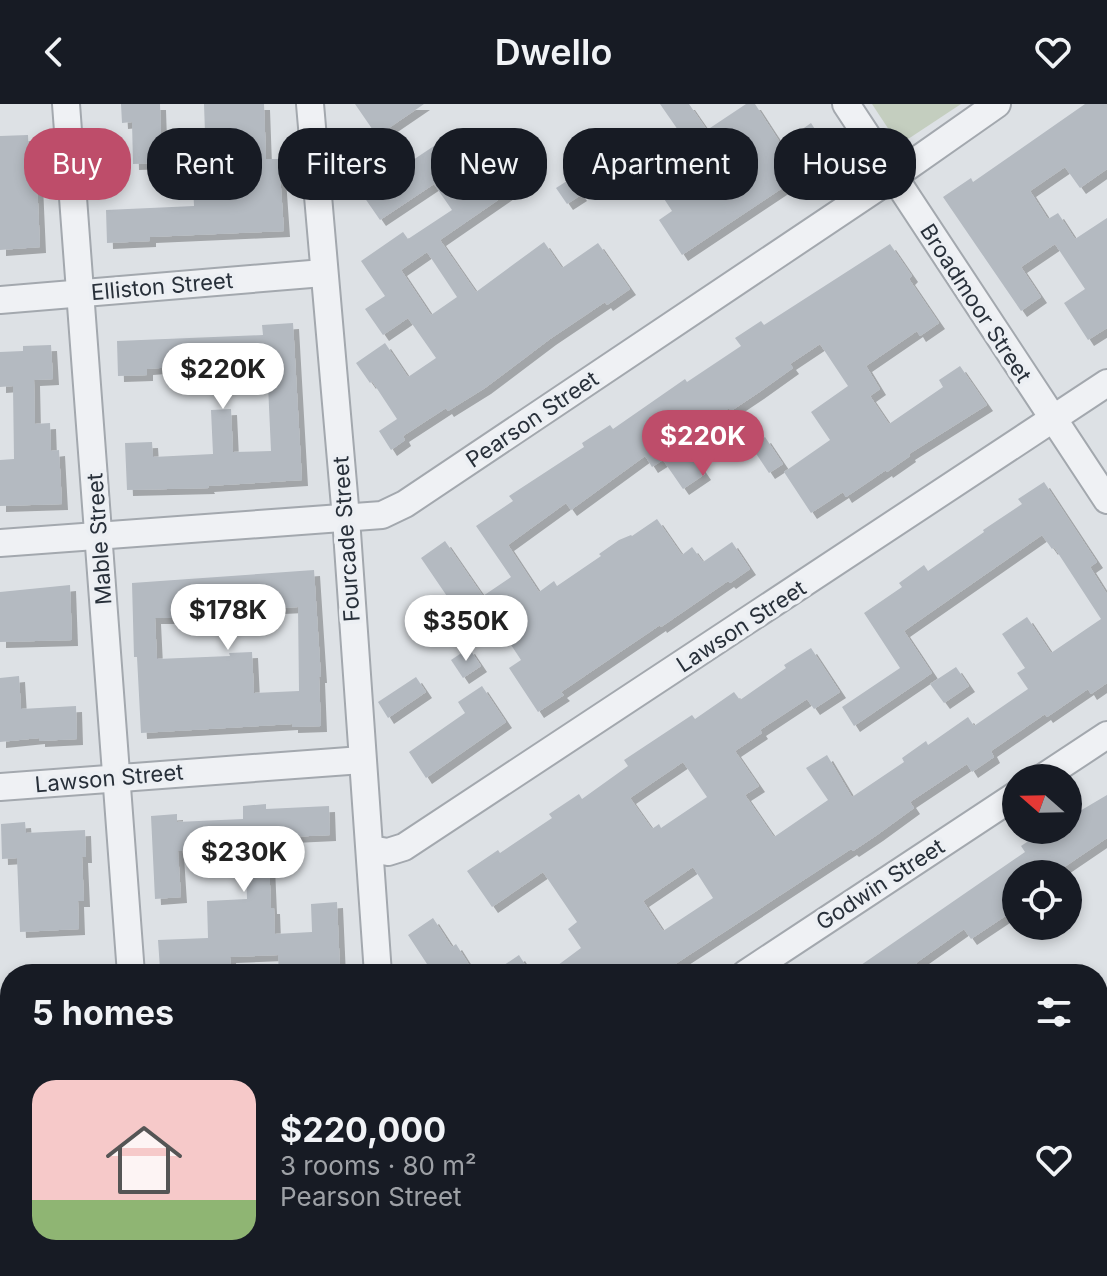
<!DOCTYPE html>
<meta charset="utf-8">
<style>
body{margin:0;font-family:Inter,sans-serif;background:#20242c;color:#f1f3f6;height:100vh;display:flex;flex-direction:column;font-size:30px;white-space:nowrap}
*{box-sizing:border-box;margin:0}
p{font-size:26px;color:#9ea1a6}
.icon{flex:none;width:44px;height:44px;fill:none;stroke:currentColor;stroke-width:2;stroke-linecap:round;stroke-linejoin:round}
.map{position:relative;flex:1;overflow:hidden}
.details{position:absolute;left:0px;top:860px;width:1108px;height:312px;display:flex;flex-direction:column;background:#171b24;border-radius:32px 32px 0 0;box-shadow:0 4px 12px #0003}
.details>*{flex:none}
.top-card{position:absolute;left:24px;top:24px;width:1060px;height:72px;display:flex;gap:16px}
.needle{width:52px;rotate:290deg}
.fabs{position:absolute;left:1002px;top:660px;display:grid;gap:16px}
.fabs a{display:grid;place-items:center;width:80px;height:80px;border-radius:50%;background:#171b24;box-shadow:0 4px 12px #0003;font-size:40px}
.price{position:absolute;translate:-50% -68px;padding:0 18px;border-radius:28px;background:#fff;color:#222;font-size:26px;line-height:52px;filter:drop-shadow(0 2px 4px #0008)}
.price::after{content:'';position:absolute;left:50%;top:48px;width:24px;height:18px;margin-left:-12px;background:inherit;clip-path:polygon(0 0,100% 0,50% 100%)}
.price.on{background:#be4d6a;color:#fff}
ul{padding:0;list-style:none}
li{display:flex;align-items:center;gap:24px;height:200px;padding:0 32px}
li span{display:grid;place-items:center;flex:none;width:224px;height:160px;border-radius:24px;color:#555}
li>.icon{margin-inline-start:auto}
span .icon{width:96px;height:96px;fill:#fffc;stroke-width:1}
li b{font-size:34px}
h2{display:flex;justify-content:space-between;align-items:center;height:96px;padding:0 32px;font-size:34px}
.pill{padding:0 28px;border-radius:32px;background:#171b24;box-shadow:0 4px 12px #0003;font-size:28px;line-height:72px}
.pill.on{background:#be4d6a;color:#fff}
header{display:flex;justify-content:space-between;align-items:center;height:104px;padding:0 32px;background:#171b24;font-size:36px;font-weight:600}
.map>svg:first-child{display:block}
.green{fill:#c4cebf}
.building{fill:#b4bac1;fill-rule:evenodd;filter:url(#shadow)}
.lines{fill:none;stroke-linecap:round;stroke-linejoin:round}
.minor-casing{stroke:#a3a8ae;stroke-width:30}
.minor{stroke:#eff1f4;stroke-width:26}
.labels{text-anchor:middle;stroke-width:8;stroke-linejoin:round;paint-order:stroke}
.street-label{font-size:22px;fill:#28303a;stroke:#eceff3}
</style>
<header><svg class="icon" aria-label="back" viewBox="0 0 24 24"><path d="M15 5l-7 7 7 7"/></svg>Dwello<svg class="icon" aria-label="heart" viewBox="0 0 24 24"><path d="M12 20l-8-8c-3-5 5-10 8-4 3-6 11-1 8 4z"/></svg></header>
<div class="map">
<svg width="1107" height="1172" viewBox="0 0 1107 1172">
<defs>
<filter id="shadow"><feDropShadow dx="6" dy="6" stdDeviation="0" flood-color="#0004"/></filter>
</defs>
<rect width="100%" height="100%" fill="#dde1e5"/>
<g class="green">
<polygon points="872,0 961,0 899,41"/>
<polygon points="10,1032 10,1162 261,1162 273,1172 0,1172 0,1044"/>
</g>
<g class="building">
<polygon points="121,0 160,0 161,31 205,29 204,0 264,0 266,55 279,55 284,127 150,133 150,137 107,139 106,106 194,102 192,58 133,60 132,18 122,19"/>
<polygon points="355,0 424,0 377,32"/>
<polygon points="660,0 689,0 707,26 746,0 755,0 781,40 811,19 828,45 783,76 787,81 682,151 659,116 672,107 646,67 687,39"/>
<polygon points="1085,0 1107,0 1107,65 1080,84 1065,63 1030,87 1048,115 1058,109 1075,135 1107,114 1107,224 1088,236 1064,199 1085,185 1055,140 1021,163 1041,193 1021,207 943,93 971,74 973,78"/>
<path d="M484 30 502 56 494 62 511 87 440 136 476 188 544 138 562 164 598 139 630 185 607 201 605 198 550 235 485 284 448 307 446 304 403 332 405 336 391 346 379 327 397 315 372 277 370 279 356 259 385 239 408 273 436 254 408 214 383 231 365 205 385 192 361 157 403 128 408 135 452 106 434 80 380 116 362 90 434 42 444 57ZM427 148 457 193 431 211 401 166Z"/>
<polygon points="28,31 30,77 37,76 40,143 0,146 0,32"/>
<polygon points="570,75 581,91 567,100 556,84"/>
<polygon points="890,140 912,172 909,175 939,219 920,232 917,227 866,262 880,285 870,292 889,320 943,283 939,276 960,262 987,301 909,350 910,352 887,368 886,366 846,393 843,388 811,409 784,368 830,336 811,308 848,282 820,240 790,260 793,264 758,289 731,307 729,304 682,336 705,370 683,385 663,356 652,363 645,352 571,406 566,399 508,441 539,488 554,477 557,482 601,452 599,450 619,436 631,431 632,432 657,415 682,451 692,443 703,458 732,438 750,465 730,479 728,477 661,523 660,521 561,588 564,591 538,608 509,564 521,556 492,512 470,526 421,454 445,437 483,492 511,473 476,422 513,397 509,392 584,343 582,339 610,321 613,325 685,275 687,278 741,242 735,234 761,217 764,221"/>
<polygon points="293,219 302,376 208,382 209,384 127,386 125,339 152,338 153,353 213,350 211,306 231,305 233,348 271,347 268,281 237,283 236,258 147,265 147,271 118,272 117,237 263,231 262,221"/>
<polygon points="51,241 53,275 34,276 35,320 50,319 51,347 59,346 62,400 0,402 0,356 14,355 13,282 0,283 0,248 23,247 23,242"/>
<polygon points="765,333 783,360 769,369 751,342"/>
<path d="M1044 378 1097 458 1090 463 1107 490V579L1091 590 1088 585 1047 613 1045 610 991 647 994 653 972 668 967 660 910 698 914 704 877 731 853 747 851 745 660 870H546L581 844 568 825 577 818 543 768 492 803 467 767 498 746 500 749 552 714 549 710 579 690 582 695 628 662 624 656 692 611 695 615 734 588 740 596 786 564 784 561 811 544 840 588 814 605 807 595 760 626 762 629 735 647 759 682 745 691 774 733 828 696 806 664 827 651 852 693 904 658 902 654 926 637 928 641 968 613 974 622 1028 585 1017 569 1025 564 1002 530 1027 513 1051 549 1101 515 1054 443 1052 445 1042 431 904 527 932 569 854 622 842 603 900 564 864 509 902 483 899 479 924 461 928 467 984 428 983 426 1022 400 1018 395ZM683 658 707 693 661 724 659 720 652 725 630 694ZM693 763 713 794 663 827 643 797Z"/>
<path d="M314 466 321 573H319L321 622 292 623V620L141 629 137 553H134L132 479ZM278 499V504L298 503 299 587 254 589 252 548 229 549 230 552 157 555 155 514H221V501Z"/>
<polygon points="70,481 72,536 0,538 0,488"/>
<polygon points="469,544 481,562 463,574 451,556"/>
<polygon points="956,563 969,582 944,599 930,580"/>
<polygon points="19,572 21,605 76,602 77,635 39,637 39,634 0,638 0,574"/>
<polygon points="416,573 426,588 388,614 378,598"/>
<polygon points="482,582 506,618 426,674 409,648 465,609 458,598"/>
<polygon points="1107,691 1107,734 1054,770 1016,770 1016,805 971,835 964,825 916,859 923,870 848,870 1025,748 1021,742 1045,726 1068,726 1068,714"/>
<polygon points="266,700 266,705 329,702 330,731 268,734 271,804 274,804 275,830 312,828 311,800 337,798 340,866 279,870 278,851 230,853 231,864 209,866 209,870 176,870 175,864 160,865 158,836 208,834 207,797 247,795 245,743 178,747 181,793 155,795 151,712 177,710 177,718 243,715 243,702"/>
<polygon points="25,718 26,729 85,726 86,753 82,753 84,797 78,797 79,825 20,828 17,754 2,755 1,720"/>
<polygon points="433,814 452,843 456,840 475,870 412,870 427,860 408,831"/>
<polygon points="519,851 531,870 491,870"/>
</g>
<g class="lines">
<defs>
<g id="minor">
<polyline points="66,0 131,870"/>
<polyline points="310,0 346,414 378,870"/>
<polyline points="846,0 1107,396"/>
<polyline points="0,196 323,169"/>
<polyline points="0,439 382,411 405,400 893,73 997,0"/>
<polyline points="1042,674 1107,631"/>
<polyline points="0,683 362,656"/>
<polyline points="370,745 388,748 404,743 1107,279"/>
<polyline points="745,870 1016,691"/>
<polyline points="0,907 10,915"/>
<polyline points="1098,985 1107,979"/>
<polyline points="0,986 10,974"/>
<polyline points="312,1162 324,1172"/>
<polyline points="398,1162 398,1172"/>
<polyline points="819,1172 834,1162"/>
</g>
</defs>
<use href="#minor" class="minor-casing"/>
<use href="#minor" class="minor"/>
</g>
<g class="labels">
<g class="street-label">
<text transform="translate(162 182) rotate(-5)" y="8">Elliston Street</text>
<text transform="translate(976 199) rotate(57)" y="8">Broadmoor Street</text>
<text transform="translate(532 315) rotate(-34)" y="8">Pearson Street</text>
<text transform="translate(99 435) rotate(-94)" y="8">Mable Street</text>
<text transform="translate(346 435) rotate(-94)" y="8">Fourcade Street</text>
<text transform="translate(741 522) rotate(-33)" y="8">Lawson Street</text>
<text transform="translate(109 674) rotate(-5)" y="8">Lawson Street</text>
<text transform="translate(880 780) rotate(-33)" y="8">Godwin Street</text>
</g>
</g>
</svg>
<div class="fabs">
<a><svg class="needle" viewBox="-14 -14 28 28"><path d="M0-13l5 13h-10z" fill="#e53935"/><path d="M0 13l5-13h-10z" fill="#9ea1a6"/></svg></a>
<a><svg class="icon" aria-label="locate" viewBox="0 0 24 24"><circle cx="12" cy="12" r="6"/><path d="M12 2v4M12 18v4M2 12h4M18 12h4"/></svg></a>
</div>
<b class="price" style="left:223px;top:307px">$220K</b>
<b class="price on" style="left:703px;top:374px">$220K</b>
<b class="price" style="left:228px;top:548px">$178K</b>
<b class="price" style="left:466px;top:559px">$350K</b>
<b class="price" style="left:244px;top:790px">$230K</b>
<div class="top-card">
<a class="pill on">Buy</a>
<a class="pill">Rent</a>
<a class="pill">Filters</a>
<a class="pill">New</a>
<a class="pill">Apartment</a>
<a class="pill">House</a>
</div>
<section class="details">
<h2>5 homes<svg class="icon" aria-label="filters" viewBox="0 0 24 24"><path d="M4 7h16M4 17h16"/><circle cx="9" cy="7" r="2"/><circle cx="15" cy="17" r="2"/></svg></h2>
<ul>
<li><span style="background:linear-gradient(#f6c9c9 75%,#8fb573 0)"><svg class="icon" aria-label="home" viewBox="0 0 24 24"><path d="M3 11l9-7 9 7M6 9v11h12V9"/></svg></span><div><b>$220,000</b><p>3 rooms · 80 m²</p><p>Pearson Street</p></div><svg class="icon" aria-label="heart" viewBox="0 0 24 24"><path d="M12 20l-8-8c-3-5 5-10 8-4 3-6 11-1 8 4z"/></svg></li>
</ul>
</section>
</div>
